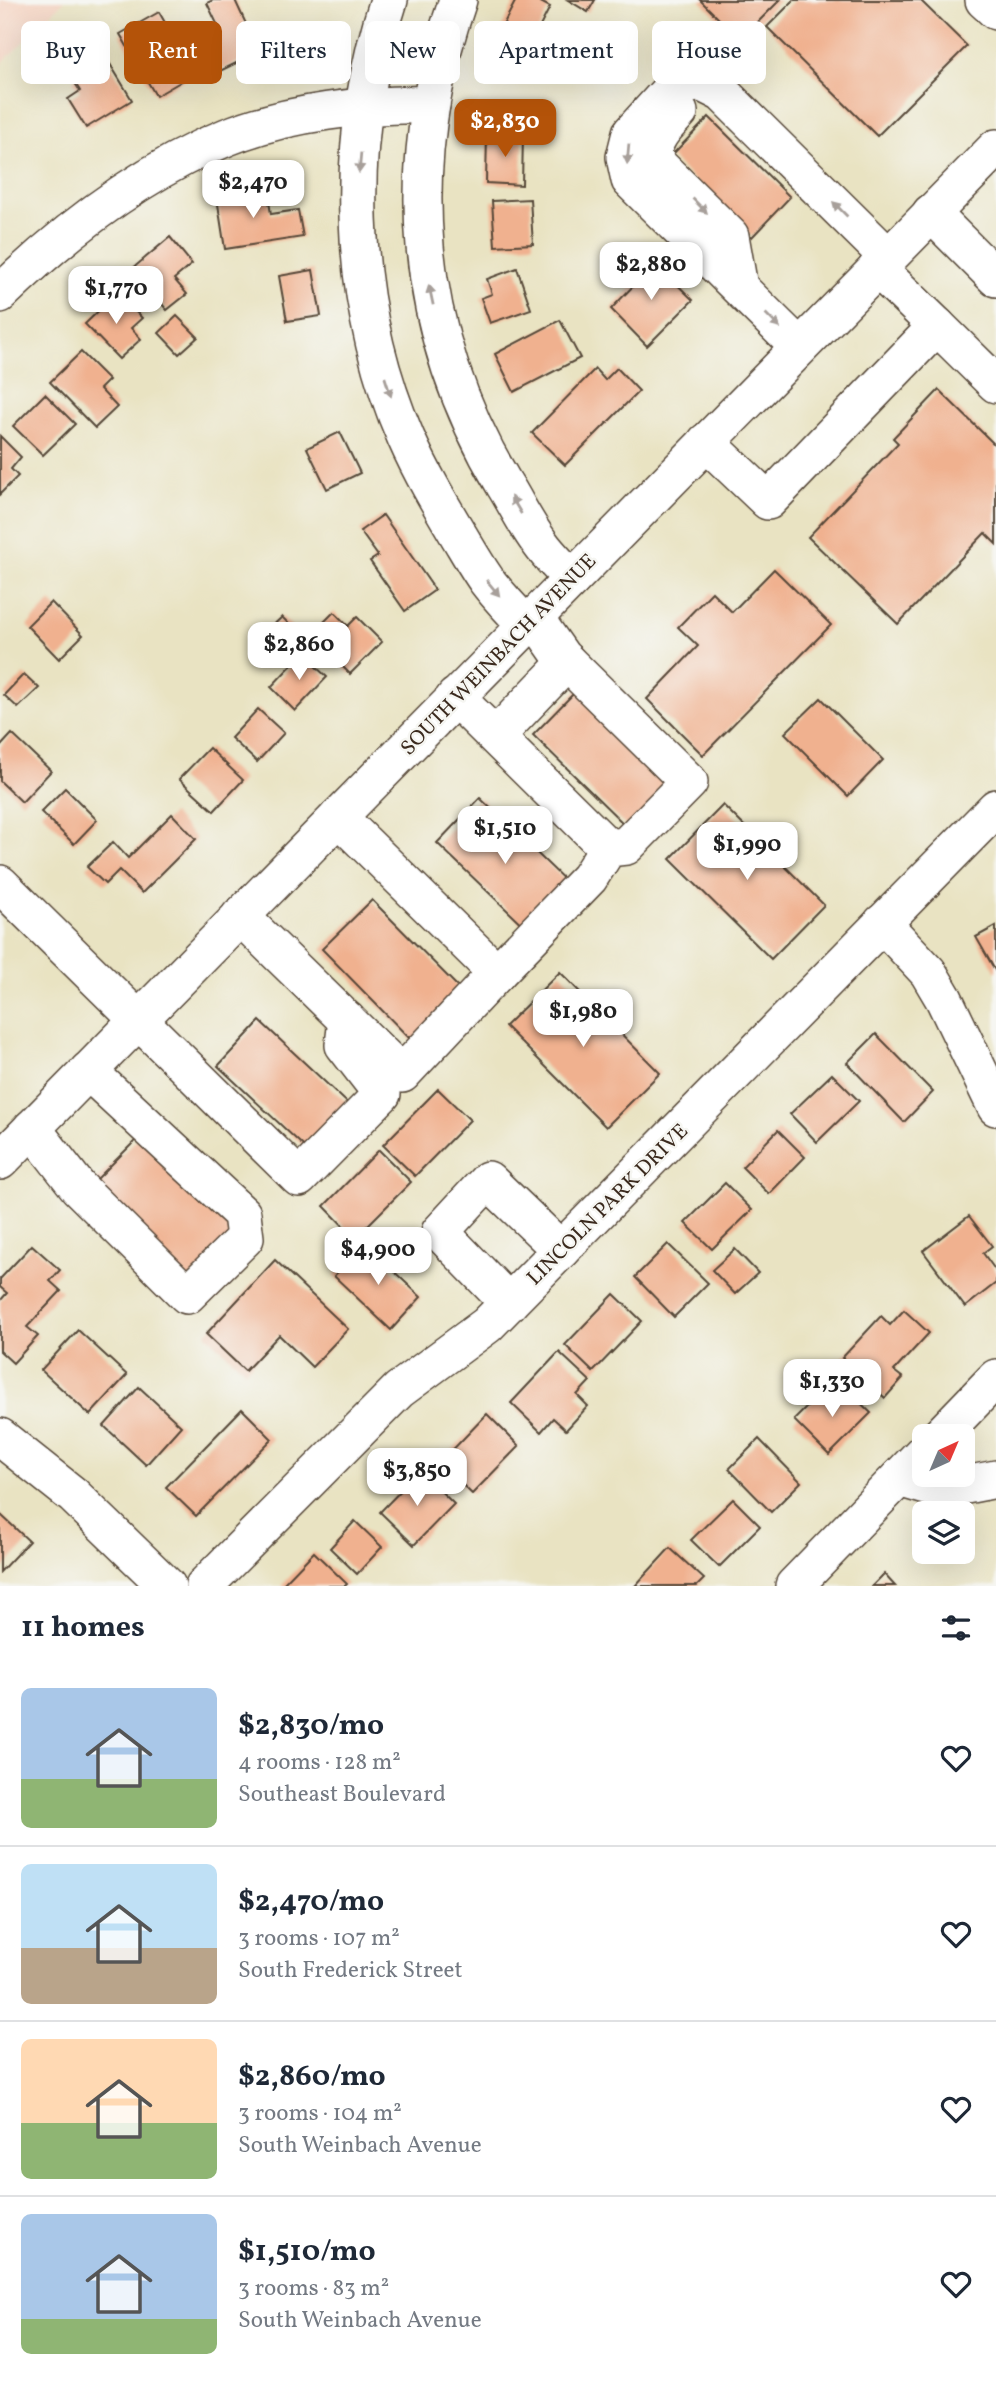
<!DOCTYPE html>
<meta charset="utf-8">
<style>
body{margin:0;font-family:Vollkorn,serif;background:#f6f6f7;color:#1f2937;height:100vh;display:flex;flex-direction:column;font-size:26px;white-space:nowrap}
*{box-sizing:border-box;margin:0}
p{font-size:23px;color:#747a83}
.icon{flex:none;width:38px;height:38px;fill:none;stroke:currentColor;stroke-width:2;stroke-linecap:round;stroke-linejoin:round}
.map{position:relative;height:1586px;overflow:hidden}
.sheet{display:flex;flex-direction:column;background:#fff;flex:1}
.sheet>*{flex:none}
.hud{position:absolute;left:21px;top:21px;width:956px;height:63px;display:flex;gap:14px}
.needle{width:46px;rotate:44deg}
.tools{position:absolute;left:912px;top:1424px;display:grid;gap:14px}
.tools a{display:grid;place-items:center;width:63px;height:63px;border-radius:10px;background:#fff;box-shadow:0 7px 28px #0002;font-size:35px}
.price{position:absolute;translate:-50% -60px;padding:0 16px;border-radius:14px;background:#fff;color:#222;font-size:23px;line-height:46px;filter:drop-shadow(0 2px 4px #0008)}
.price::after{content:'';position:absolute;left:50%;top:42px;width:21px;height:16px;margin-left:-10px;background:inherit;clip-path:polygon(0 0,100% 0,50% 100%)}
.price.active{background:#b45309;color:#fff}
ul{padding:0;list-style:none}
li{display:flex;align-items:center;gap:21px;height:175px;padding:0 21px}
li+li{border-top:2px solid #e0e1e3}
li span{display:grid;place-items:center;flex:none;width:196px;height:140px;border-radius:10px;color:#555}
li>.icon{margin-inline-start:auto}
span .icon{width:84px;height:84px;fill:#fffc;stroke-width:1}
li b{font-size:30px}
h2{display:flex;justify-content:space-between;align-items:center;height:84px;padding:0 21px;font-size:30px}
.chip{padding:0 24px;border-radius:10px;background:#fff;box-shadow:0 7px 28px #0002;font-size:24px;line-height:63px}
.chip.active{background:#b45309;color:#fff}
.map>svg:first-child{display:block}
.built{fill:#f4d3c1}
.building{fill:#f0b18f}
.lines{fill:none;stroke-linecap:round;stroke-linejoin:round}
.minor-casing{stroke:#554637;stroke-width:40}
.minor{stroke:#fff;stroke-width:37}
.oneway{fill:#a79f9a}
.labels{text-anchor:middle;stroke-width:5;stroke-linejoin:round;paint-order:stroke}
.street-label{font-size:21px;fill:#3b2a1e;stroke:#f6f6f2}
</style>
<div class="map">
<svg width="996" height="1586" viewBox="0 0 996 1586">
<rect width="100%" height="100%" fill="#f6f6f2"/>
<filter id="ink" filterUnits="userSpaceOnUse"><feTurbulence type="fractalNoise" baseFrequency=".0143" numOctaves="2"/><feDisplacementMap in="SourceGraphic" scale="14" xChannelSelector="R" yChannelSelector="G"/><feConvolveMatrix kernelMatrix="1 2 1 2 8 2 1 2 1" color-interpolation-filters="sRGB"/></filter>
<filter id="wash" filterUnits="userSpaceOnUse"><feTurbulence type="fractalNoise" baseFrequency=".00686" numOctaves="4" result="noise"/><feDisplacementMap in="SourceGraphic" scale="28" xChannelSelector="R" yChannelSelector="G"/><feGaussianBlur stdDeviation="1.57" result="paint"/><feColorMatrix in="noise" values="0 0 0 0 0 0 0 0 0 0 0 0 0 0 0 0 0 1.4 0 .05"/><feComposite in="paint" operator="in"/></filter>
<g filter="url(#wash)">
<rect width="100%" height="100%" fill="#e9e3c2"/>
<polygon class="built" points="0,0 65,0 0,65"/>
<g id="blocks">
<g class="building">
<polygon points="213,0 235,0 259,52 218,72 202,39 220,30 207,3"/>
<polygon points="516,0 537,0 550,7 531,44 501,29"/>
<polygon points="568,0 595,0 588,12"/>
<polygon points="700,0 780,0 740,40"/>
<polygon points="794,0 920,0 967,46 877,136 767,27"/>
<polygon points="159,12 194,74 156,96 120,34"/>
<polygon points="107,59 132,100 86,128 68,99 80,91 73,80"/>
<polygon points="709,117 790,197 752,237 670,157"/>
<polygon points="487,134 523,135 522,185 486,183"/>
<polygon points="236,181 239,200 268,195 271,214 298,210 303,237 225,249 215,185"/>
<polygon points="530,199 533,244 495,246 492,201"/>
<polygon points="170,237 192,264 174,279 187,294 167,310 132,269"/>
<polygon points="648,256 693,300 647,346 611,309 638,281 631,273"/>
<polygon points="517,268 531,309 490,323 481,298 492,294 487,279"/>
<polygon points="313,270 321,316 287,321 279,276"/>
<polygon points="117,293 142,318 131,328 141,339 119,359 85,324"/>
<polygon points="177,316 198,337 179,354 159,333"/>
<polygon points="560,320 580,358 514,392 495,354"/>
<polygon points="81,352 109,380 100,389 117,407 95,428 50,382"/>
<polygon points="617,368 639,391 565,465 532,433 595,369 605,380"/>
<polygon points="939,390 996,446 996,544 985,533 898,624 808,537 898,443 893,438"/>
<polygon points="45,394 75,424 43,455 13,426"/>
<polygon points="340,432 360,473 327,489 307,448"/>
<polygon points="0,436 21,457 11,469 18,476 0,494"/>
<polygon points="383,515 435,590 405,611 370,561 378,556 360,531"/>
<polygon points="774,569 831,625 703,755 647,699 698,646 678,627 712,592 732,612"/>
<polygon points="51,602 83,635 59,659 27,626"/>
<polygon points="334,612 348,626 357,617 382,642 350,674 325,649 332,642 318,628"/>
<polygon points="282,617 303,638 288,653 267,631"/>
<polygon points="302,654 327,677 295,711 271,687"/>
<polygon points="24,674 39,688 18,708 4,695"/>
<polygon points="579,688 678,785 632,832 533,735"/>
<polygon points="821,698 883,760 848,796 785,733"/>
<polygon points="258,709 284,733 257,762 231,738"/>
<polygon points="12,734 51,771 22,802 0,781 0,747"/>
<polygon points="209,748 243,780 214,811 179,779"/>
<polygon points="65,788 97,820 74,844 41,812"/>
<polygon points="480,798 574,889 531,933 437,843"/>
<polygon points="723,805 824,905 771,959 670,859"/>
<polygon points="172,814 196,839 142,893 119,870 105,884 87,867 113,842 128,858"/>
<polygon points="372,900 469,998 418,1047 322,949"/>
<polygon points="996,926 996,972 976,937"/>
<polygon points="560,972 660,1073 606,1127 505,1026"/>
<polygon points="260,1021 356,1111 314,1156 218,1066"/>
<polygon points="876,1034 933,1092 904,1122 847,1063"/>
<polygon points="832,1074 859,1101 817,1142 790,1114"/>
<polygon points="438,1089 470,1120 415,1176 383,1145"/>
<polygon points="778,1130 805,1157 769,1194 742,1167"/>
<polygon points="139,1137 238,1234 189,1283 90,1186"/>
<polygon points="379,1150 411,1182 355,1238 324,1206"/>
<polygon points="725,1183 752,1210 712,1249 685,1223"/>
<polygon points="969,1216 992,1246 983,1253 996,1271 996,1283 965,1307 923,1251"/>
<polygon points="364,1243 421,1297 391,1330 334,1276"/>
<polygon points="668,1244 708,1283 674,1317 635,1277"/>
<polygon points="32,1245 60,1270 50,1281 61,1291 27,1327 38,1336 13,1363 0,1351 0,1301 7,1293 0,1287 0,1279"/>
<polygon points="735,1249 758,1273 735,1294 712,1270"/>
<polygon points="275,1260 348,1329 312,1367 279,1335 245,1371 206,1334"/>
<polygon points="614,1294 642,1321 593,1372 565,1345"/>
<polygon points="904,1310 929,1333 894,1371 903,1378 885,1398 842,1358 881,1316 890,1325"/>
<polygon points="78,1330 127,1375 90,1415 41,1370"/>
<polygon points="559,1352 590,1381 577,1395 588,1406 566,1430 553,1418 541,1432 511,1403"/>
<polygon points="139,1387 181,1426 146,1465 104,1426"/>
<polygon points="844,1387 871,1413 829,1455 794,1420 824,1390 832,1399"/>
<polygon points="242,1409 272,1439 196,1516 166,1487"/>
<polygon points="487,1414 519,1446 472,1494 440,1463"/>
<polygon points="759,1439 801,1482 771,1512 729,1469"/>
<polygon points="420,1471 454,1504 414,1545 380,1512"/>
<polygon points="733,1499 760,1526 719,1567 691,1540"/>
<polygon points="1,1515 29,1541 0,1572 0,1516"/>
<polygon points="355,1521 382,1547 357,1574 330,1548"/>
<polygon points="670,1548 704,1579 697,1586 635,1586"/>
<polygon points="314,1552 347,1584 345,1586 281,1586"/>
<polygon points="884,1574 895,1586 872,1586"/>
</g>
</g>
</g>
<g filter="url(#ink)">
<use href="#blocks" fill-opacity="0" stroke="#554637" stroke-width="2"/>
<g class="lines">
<defs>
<g id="minor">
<path d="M389 0C343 140 347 302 406 438 421 472 440 504 459 536 468 551 477 567 487 581 499 597 513 611 526 625"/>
<path d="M458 0C400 167 413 332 504 484 516 503 526 525 540 543 549 556 561 567 572 579"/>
<polyline points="984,0 996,11"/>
<path d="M679 112C666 126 654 136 652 156L660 167 730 236 739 287"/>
<polyline points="931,213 996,278"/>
<path d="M0 294C66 230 141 172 227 137 286 113 367 103 431 105"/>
<polyline points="937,326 996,384"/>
<polyline points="799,347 630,180 625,157 631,133 671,89 700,82 722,93 888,257"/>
<polyline points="706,442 768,501 937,326 877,268"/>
<polyline points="455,697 608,848"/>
<polyline points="496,736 567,662"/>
<polyline points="338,817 497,973 589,878 608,848 626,846 689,782 562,657 534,617"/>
<polyline points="0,884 299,1178 382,1094 344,1045 347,1020"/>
<polyline points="240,916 402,1074 497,973"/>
<polyline points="882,923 928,972 944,999 996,1107"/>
<polyline points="32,1128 78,1187 187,1295 245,1238 242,1214 88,1071"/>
<polyline points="0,1161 996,148"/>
<polyline points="509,1303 440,1232 488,1180 561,1250"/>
<polyline points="0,1437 73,1495 167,1586"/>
<polyline points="939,1437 996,1378"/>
<polyline points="899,1478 940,1490 996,1479"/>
<polyline points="204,1586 399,1390 487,1325 996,808"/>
<polyline points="794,1586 924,1452"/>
</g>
</defs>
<use href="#minor" class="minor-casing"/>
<use href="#minor" class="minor"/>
</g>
<defs><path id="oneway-solid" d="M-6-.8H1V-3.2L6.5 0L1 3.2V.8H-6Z" transform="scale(1.75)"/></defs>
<g class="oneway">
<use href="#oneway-solid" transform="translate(628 154) rotate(95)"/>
<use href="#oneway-solid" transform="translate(360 163) rotate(95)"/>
<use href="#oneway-solid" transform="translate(700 206) rotate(45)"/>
<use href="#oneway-solid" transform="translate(840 209) rotate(-135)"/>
<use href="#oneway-solid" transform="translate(431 295) rotate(-102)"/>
<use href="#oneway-solid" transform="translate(773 321) rotate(45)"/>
<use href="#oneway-solid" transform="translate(388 387) rotate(72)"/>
<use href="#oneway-solid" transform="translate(516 505) rotate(-121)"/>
<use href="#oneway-solid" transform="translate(493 588) rotate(50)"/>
</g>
</g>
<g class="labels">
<g class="street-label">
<text transform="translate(498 654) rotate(-46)" y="7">SOUTH WEINBACH AVENUE</text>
<text transform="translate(607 1204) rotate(-45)" y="7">LINCOLN PARK DRIVE</text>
</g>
</g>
</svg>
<div class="tools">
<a><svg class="needle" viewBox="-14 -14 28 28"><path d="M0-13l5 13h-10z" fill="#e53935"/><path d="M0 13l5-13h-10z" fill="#747a83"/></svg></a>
<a><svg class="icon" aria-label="layers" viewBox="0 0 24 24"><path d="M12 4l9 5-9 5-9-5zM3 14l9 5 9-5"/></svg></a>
</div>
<b class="price active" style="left:505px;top:159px">$2,830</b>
<b class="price" style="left:253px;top:220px">$2,470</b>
<b class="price" style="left:651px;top:302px">$2,880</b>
<b class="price" style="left:116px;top:326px">$1,770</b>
<b class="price" style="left:299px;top:682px">$2,860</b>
<b class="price" style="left:505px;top:866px">$1,510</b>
<b class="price" style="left:747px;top:882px">$1,990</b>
<b class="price" style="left:583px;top:1049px">$1,980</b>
<b class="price" style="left:378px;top:1287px">$4,900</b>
<b class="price" style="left:832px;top:1419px">$1,330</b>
<b class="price" style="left:417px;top:1508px">$3,850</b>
<div class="hud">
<a class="chip">Buy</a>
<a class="chip active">Rent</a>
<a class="chip">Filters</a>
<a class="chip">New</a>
<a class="chip">Apartment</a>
<a class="chip">House</a>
</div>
</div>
<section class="sheet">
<h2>11 homes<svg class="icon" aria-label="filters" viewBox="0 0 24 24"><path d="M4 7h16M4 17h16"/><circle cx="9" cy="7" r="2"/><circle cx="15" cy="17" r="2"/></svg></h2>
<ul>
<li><span style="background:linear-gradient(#a9c7e8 65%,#8fb573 0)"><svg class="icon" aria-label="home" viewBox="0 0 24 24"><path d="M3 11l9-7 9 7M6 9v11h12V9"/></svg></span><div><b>$2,830/mo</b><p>4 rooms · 128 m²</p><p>Southeast Boulevard</p></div><svg class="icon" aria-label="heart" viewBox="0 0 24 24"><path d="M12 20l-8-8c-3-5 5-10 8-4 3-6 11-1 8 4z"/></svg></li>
<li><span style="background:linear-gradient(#bfe0f5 60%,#b9a48a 0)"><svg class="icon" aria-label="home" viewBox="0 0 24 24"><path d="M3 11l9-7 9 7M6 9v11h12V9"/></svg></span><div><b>$2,470/mo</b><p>3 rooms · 107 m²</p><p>South Frederick Street</p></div><svg class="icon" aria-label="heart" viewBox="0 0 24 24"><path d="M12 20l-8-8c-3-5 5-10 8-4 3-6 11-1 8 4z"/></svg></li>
<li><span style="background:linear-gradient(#ffd9b3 60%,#8fb573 0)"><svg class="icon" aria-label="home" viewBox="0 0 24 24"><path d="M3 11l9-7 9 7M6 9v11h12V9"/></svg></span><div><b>$2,860/mo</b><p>3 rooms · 104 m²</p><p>South Weinbach Avenue</p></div><svg class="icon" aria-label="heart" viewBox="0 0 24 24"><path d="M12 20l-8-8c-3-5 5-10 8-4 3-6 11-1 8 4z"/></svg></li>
<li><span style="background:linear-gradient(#a9c7e8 75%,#8fb573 0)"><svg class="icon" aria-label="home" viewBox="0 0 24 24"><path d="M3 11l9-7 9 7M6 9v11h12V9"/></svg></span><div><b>$1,510/mo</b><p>3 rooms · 83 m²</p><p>South Weinbach Avenue</p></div><svg class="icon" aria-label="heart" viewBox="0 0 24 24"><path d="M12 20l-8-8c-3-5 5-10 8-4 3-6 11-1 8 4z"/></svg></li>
</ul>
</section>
